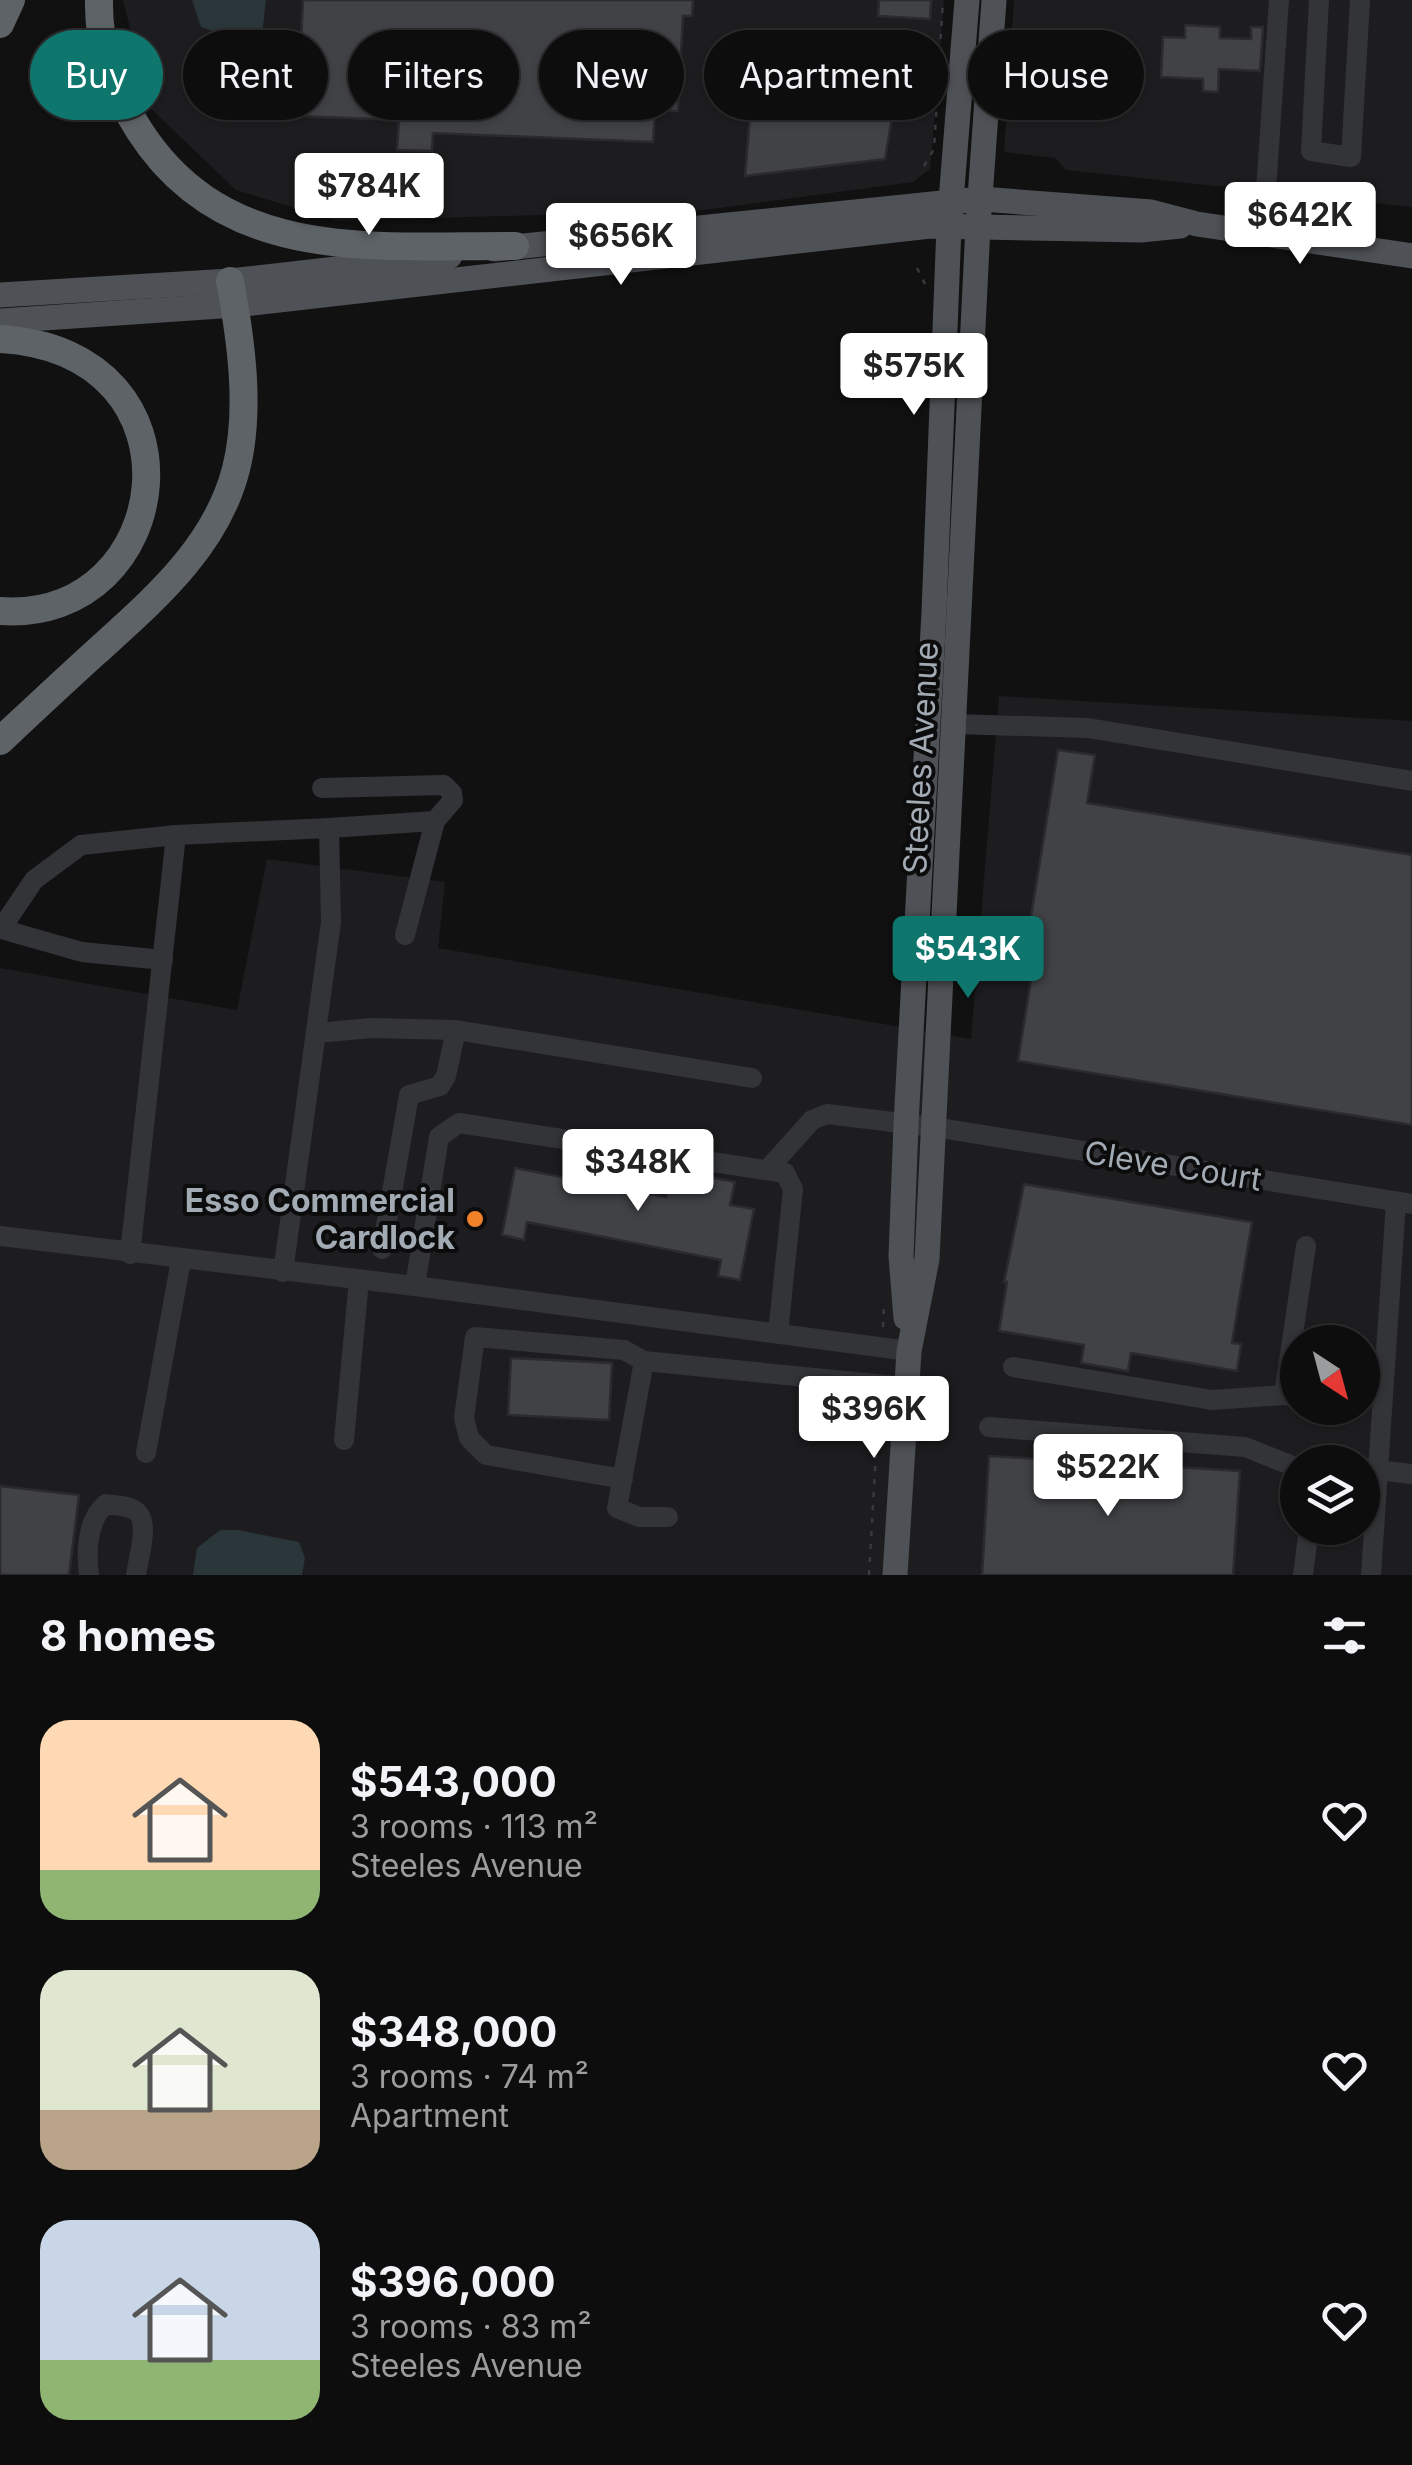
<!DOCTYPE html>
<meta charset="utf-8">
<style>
body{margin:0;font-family:Inter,sans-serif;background:#161617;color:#f1f3f6;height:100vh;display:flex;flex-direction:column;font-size:38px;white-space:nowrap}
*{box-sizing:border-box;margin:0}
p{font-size:32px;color:#9a9c9e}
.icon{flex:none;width:55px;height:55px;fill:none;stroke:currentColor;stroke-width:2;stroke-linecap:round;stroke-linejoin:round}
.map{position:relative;height:1575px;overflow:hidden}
.panel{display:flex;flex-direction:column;background:#0d0d0e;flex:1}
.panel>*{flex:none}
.hud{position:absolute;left:30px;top:30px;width:1352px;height:90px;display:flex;gap:20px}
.needle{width:65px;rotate:144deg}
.buttons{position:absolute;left:1280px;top:1325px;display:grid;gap:20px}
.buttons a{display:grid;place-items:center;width:100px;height:100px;border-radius:50%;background:#0d0d0e;box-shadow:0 2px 8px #0004,0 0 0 2px #2d2d2e;font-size:50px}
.price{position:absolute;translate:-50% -85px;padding:0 22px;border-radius:10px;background:#fff;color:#222;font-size:32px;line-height:65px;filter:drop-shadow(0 2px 5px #0008)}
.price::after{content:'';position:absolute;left:50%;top:60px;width:30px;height:22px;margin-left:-15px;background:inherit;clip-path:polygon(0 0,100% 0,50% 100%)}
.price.current{background:#0f766e;color:#fff}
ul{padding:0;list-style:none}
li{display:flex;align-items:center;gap:30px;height:250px;padding:0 40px}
li span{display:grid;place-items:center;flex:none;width:280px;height:200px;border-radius:30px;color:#555}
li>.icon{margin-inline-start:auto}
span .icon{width:120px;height:120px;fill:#fffc;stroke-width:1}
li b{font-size:42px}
h2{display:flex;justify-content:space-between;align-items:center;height:120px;padding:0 40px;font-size:42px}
.pill{padding:0 35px;border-radius:45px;background:#0d0d0e;box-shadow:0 2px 8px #0004,0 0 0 2px #2d2d2e;font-size:35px;line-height:90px}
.pill.current{background:#0f766e;color:#fff}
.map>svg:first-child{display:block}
.built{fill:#1d1d1f;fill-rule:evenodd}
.water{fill:#2a363a}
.building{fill:#404245;stroke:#2b2b2e;stroke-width:2.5}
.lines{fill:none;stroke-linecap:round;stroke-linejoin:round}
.path{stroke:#383b3e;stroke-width:2.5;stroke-dasharray:5 8;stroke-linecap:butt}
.minor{stroke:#323437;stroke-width:20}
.major{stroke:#4e5156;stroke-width:25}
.highway{stroke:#5e6368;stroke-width:28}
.poi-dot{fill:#f28229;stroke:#0c0c0d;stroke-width:4}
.labels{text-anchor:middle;stroke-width:8;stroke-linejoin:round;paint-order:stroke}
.street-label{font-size:32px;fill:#a2abb3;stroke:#0c0c0d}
.poi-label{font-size:32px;font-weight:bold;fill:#a2abb3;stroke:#0c0c0d;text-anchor:end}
</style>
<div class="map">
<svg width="1412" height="1575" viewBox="0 0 1412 1575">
<rect width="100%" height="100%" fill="#111112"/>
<g class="built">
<polygon points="123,0 944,0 930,169 913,182 705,210 338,221 236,190 150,108"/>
<polygon points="1014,0 1412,0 1412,207 1066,170 1055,158 1004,152"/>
<path d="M999 696 1412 721V1575H0V968L237 1010 267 859 445 882 438 948 971 1039ZM1298 1342H1362V1408H1298ZM1298 1462H1362V1528H1298Z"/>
</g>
<g class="water">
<path d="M192 0H266L261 44C277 66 270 90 253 108L234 94 229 72 237 55 220 45 213 31 201 27Z"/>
<polygon points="220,1530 238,1530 299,1542 305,1558 302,1575 193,1575 197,1548"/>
</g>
<g class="building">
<polygon points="303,0 693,0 692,16 683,16 678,111 655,110 653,142 433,133 432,151 397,150 399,120 297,116"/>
<polygon points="879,0 931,0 930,19 878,16"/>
<polygon points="1185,25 1220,27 1220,38 1251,39 1251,27 1263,27 1260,71 1219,69 1218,92 1203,91 1203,79 1161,77 1163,37 1185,38"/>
<polygon points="751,104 893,111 885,159 745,176"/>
<polygon points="1058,750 1095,755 1087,803 1412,855 1412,1125 1018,1061 1036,948 1026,947"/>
<polygon points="515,1168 666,1197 671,1169 735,1182 730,1205 754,1209 740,1280 718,1276 721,1260 527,1222 524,1240 502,1235"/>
<polygon points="1024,1184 1252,1222 1232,1343 1241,1344 1237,1371 1131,1353 1128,1371 1081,1363 1084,1345 999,1331 1007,1282 1004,1282"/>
<polygon points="511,1358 612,1363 609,1420 508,1415"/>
<polygon points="989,1456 1240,1471 1233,1575 982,1575"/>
<polygon points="0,1486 79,1495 69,1575 0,1575"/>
</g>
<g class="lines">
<g class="path">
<polyline points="924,166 934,149 943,0"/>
<polyline points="917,268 925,284"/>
<polyline points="883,1327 884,1306"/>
<polyline points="869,1575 879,1400"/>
</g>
<g class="minor">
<polyline points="1319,0 1311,151 1351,157 1360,0"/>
<polyline points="734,87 809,89"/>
<polyline points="1263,234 1279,0"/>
<polyline points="955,724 1088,728 1412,781"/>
<polyline points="322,788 444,785 452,793 453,800 435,821"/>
<polyline points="163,960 82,952 1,929 34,880 81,845 176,835 329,828"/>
<polyline points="317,1033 371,1028 456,1030 752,1078"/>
<polyline points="768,1169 812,1120 827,1114 934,1127 1412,1204"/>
<polyline points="0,1236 415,1286"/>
<polyline points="382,1249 409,1095 440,1086 446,1076 456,1030"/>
<polyline points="130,1254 176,835"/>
<polyline points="283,1272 331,922 329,828 435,821 405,935"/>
<polyline points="778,1333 793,1189 785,1173 459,1123 439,1137 415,1286 909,1351"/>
<polyline points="1013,1367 1212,1400 1284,1395"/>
<polyline points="1296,1397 1284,1395 1306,1246"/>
<polyline points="989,1427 1245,1447 1298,1468"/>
<polyline points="344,1440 359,1280"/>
<polyline points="146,1453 181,1260"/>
<polyline points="1362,1468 1412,1474"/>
<polyline points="623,1479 486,1455 469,1438 464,1418 475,1337 624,1350 644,1361"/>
<polyline points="668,1517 639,1517 617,1508 644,1361 906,1387"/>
<path d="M89 1575C86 1553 87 1519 106 1504 114 1506 130 1505 137 1512 150 1524 138 1559 136 1575"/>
<polyline points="1303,1575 1309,1528"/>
<polyline points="1371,1575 1396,1202"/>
</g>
<g class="major">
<polyline points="494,249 981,199 1151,212 1197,224 1412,256"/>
<polyline points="0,295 230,281 450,256"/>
<polyline points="0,321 235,305 930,226 1141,230 1180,226"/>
<polyline points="906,1318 901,1256 906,1124 934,612 949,226 967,0"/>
<polyline points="895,1575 909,1351 927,1259 978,226 994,0"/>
</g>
<g class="highway">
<path d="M99 0C98 48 113 90 139 130 225 265 376 245 515 246"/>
<polyline points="0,24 11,0"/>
<path d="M0 339C213 351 176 624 0 611"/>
<path d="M0 741C31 712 63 682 95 653 152 601 216 548 236 469 251 410 241 340 230 281"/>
</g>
</g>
<circle class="poi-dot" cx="475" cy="1219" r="10"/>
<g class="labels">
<g class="street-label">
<text transform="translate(921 758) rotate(-87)" y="11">Steeles Avenue</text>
<text transform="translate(1173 1166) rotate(9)" y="11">Cleve Court</text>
</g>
<g class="poi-label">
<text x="455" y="1212">Esso Commercial<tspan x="455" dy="37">Cardlock</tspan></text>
</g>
</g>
</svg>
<div class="buttons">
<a><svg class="needle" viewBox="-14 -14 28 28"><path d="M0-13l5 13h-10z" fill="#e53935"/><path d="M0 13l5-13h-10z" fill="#9a9c9e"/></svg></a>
<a><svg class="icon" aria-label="layers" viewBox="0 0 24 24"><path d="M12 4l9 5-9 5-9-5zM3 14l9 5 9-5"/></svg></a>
</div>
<b class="price" style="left:369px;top:238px">$784K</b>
<b class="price" style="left:1300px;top:267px">$642K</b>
<b class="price" style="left:621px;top:288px">$656K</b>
<b class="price" style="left:914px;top:418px">$575K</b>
<b class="price current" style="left:968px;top:1001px">$543K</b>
<b class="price" style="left:638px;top:1214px">$348K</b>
<b class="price" style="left:874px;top:1461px">$396K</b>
<b class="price" style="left:1108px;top:1519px">$522K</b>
<div class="hud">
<a class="pill current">Buy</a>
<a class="pill">Rent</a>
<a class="pill">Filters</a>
<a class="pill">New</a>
<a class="pill">Apartment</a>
<a class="pill">House</a>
</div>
</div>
<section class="panel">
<h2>8 homes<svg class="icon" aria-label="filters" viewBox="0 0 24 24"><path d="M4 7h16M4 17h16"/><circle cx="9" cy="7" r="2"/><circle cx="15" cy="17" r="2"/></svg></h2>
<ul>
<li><span style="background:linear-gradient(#ffd9b3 75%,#8fb573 0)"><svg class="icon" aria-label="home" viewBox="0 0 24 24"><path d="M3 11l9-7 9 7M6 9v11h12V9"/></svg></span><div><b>$543,000</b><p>3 rooms · 113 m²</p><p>Steeles Avenue</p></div><svg class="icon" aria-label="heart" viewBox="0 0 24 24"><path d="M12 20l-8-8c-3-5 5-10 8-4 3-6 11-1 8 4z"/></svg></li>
<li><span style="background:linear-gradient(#dfe7d0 70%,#b9a48a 0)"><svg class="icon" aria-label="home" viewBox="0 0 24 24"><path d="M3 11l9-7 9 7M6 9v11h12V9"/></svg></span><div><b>$348,000</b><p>3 rooms · 74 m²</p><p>Apartment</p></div><svg class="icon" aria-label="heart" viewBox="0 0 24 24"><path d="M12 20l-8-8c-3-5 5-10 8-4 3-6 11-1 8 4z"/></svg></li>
<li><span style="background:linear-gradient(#c9d6e8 70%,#8fb573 0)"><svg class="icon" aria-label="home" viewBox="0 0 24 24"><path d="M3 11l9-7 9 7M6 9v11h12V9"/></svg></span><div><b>$396,000</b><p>3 rooms · 83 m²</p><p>Steeles Avenue</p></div><svg class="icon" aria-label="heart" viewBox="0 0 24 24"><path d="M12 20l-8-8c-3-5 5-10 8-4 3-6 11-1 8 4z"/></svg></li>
</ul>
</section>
